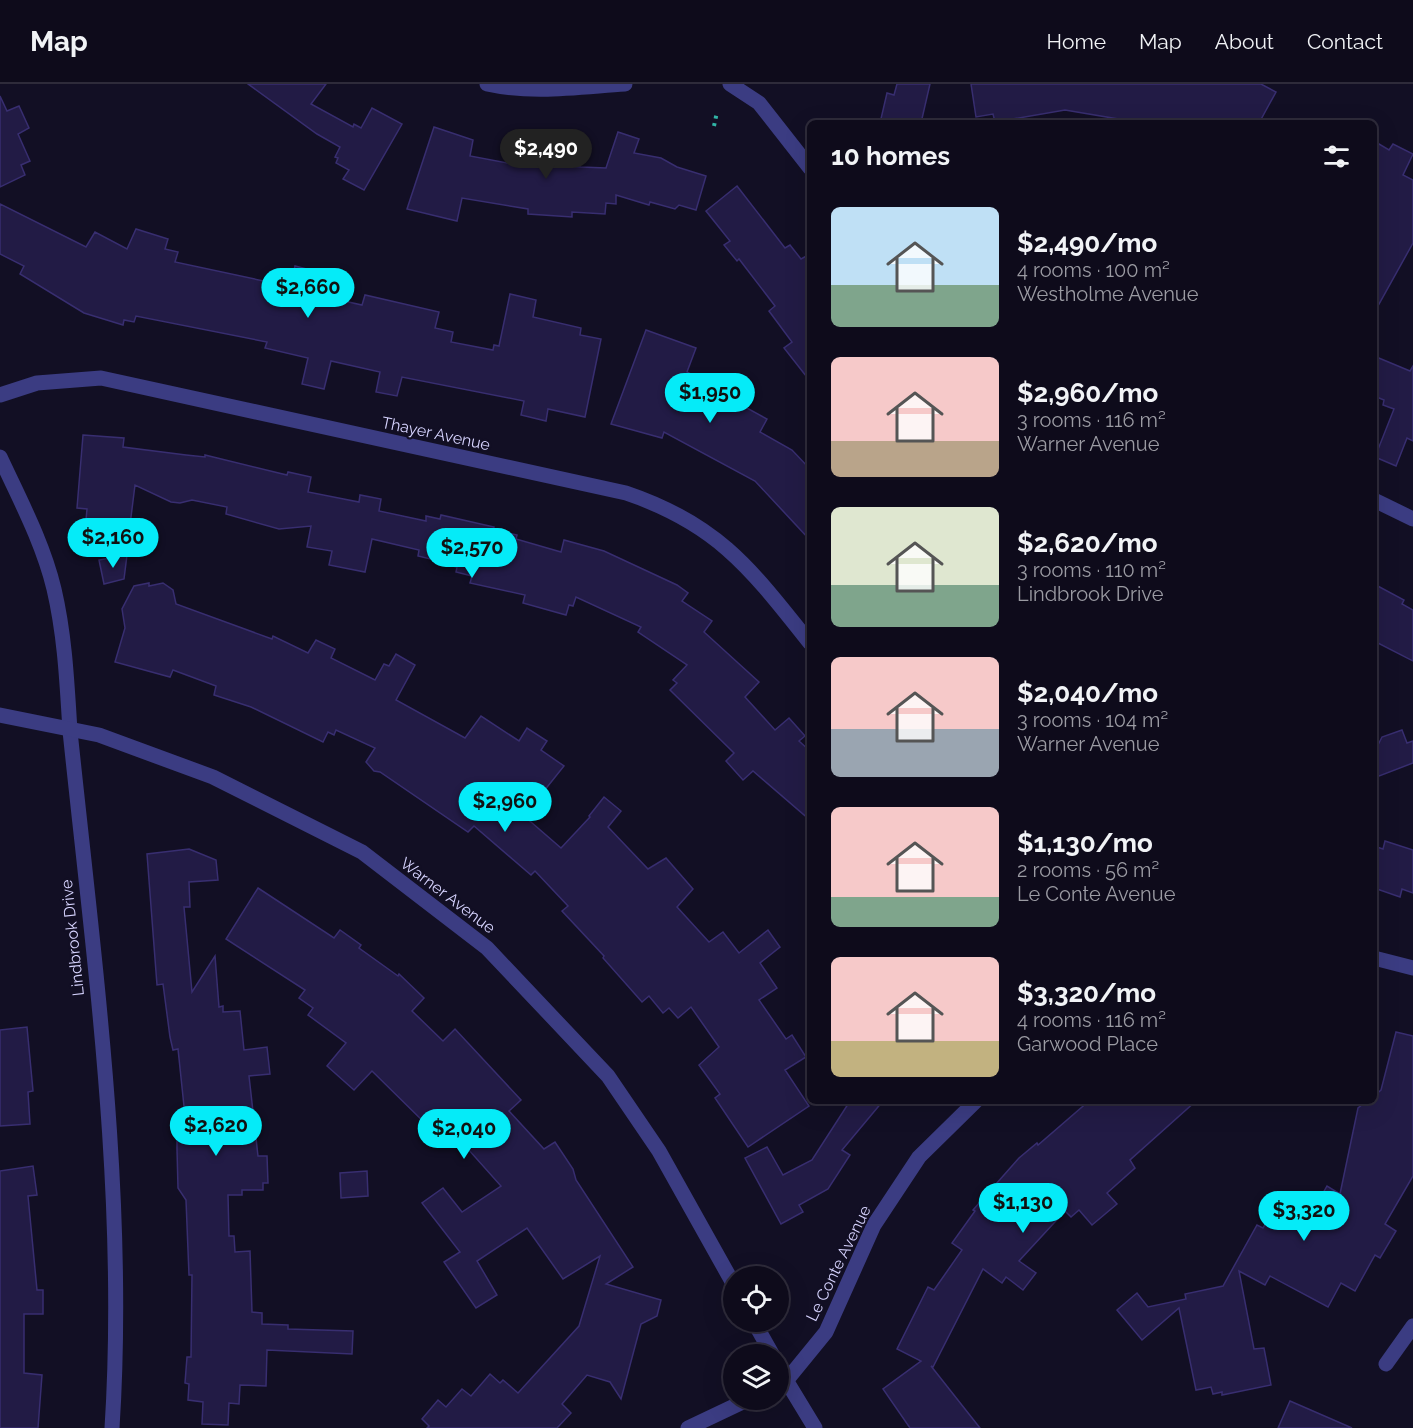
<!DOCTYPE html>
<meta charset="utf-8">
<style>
body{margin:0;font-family:Raleway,sans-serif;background:#171424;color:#f1f3f6;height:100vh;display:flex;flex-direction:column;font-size:22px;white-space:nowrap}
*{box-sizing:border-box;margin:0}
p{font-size:20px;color:#9b9ba3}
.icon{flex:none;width:33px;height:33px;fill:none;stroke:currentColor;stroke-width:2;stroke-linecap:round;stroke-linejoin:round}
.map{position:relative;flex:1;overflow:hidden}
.sheet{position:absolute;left:807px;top:36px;width:570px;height:984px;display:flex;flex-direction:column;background:#0e0b1b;border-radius:9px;box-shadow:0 6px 24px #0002,0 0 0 2px #2e2b3a}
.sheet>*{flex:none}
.buttons{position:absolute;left:723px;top:1182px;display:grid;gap:12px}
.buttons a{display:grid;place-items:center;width:66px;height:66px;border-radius:50%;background:#0e0b1b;box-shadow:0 6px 24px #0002,0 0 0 2px #2e2b3a;font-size:30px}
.price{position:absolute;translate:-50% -51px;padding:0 14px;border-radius:21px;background:#05ebf8;color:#111;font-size:20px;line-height:39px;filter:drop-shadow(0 2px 3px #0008)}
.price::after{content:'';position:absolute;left:50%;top:36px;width:18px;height:14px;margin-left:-9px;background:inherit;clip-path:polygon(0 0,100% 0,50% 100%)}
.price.on{background:#222;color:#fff}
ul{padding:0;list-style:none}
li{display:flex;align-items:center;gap:18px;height:150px;padding:0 24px}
li span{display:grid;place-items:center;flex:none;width:168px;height:120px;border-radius:9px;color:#555}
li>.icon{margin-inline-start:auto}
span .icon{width:72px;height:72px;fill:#fffc;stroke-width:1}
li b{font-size:26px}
h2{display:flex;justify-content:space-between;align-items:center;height:72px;padding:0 24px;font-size:26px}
header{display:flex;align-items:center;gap:36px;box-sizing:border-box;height:84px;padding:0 30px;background:#0e0b1b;border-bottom:2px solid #2e2b3a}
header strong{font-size:28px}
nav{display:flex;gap:33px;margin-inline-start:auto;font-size:21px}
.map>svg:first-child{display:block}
.building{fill:#221b45;stroke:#382e70;stroke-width:1.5}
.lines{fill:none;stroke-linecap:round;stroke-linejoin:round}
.path{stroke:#31b4a6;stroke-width:4;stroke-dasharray:3 4.5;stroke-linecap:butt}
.minor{stroke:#3b3c82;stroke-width:15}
.labels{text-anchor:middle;stroke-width:4.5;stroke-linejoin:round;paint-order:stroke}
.street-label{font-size:16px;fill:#d6d3fe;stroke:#120f24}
</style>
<header>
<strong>Map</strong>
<nav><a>Home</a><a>Map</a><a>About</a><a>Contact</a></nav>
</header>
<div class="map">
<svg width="1413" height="1344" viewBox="0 0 1413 1344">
<rect width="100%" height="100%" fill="#120f24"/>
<g class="building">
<polygon points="248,0 326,0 311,20 353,43 354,40 361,44 372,24 402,40 364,106 343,95 349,86 336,79 338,74 335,73 340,63 317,50"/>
<polygon points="897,0 930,0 921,39 880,39 887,9 894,11"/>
<polygon points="971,0 1261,0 1276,8 1259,39 1124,39 1124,36 1065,26 995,38 993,30 976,33"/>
<polygon points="0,12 7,27 19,22 29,44 18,50 30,77 21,81 25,91 0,103"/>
<polygon points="434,43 473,56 470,72 524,82 527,56 553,59 550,81 581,83 606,84 618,48 639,55 634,69 661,74 677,83 706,92 696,126 679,121 675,125 650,118 649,121 616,111 616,120 606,119 605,130 572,128 572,133 528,130 528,125 462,114 457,137 407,125"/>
<polygon points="1374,57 1389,66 1393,60 1413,70 1403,91 1413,96 1413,159 1374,229"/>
<polygon points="737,102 785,164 790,161 801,175 810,170 810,297 784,264 792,258 769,227 775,222 739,175 737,177 724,161 730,157 706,127"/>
<polygon points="0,120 86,163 95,148 127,165 136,145 168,155 165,165 178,168 175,178 287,202 288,199 291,199 295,182 318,188 313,210 362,221 365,211 439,228 435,244 453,248 451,258 493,266 494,261 499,262 510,210 536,216 533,233 581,244 580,251 601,255 585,333 548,325 546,337 521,331 524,317 402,293 397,312 376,308 380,288 331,277 324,305 302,300 308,274 265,264 267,258 136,232 134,238 124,236 123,241 84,229 20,190 24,182 0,170"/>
<polygon points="646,246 696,264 687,288 713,302 712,305 767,335 760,348 792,366 810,385 810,456 755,397 664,348 662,354 611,340"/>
<polygon points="1374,272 1410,287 1413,282 1413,357 1407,354 1396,382 1375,373 1394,325 1383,321 1384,316 1374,312"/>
<polygon points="83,351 124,354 123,363 186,371 205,373 205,371 287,391 288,388 311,393 308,408 359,418 360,411 381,415 379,427 426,437 426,432 440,435 441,431 494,443 493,446 517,451 516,455 561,468 564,456 604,467 677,501 688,509 682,517 712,537 704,548 759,598 745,613 775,646 789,634 805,652 799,657 810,667 810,736 753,687 743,696 726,677 734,669 670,606 677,599 673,596 687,581 638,548 641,543 576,513 573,522 569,521 566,531 523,519 525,511 470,499 472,492 456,488 457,483 443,480 443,478 418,472 419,466 372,455 365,488 329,481 332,467 307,463 311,442 279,445 226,430 227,423 192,416 180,419 171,418 135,401 130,441 86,436 87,425 77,424"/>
<polygon points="127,471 124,495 104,500 99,476"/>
<polygon points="149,499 149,502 163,499 173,506 176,520 272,555 273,552 308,569 316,556 335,565 331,574 375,596 384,580 389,582 396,570 415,581 396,616 465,654 481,632 519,657 527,644 547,657 541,666 564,682 524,732 561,764 590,733 589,732 604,713 621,727 608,743 648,785 666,774 693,805 677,823 709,858 723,848 739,869 768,846 780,863 760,879 777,904 759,916 786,955 792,951 806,973 785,986 809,1022 748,1063 715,1014 720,1010 699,981 719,963 691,923 678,934 669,924 663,929 649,912 642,918 603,874 604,872 562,827 568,822 535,787 531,791 474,742 468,748 380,688 374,687 366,678 375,664 336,646 334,651 328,648 323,658 251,623 214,611 216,602 173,586 170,593 115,578 125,544 122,525 134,502"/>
<polygon points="1374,500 1404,516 1402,520 1413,526 1413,577 1374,557"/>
<polygon points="1402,646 1407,659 1413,657 1413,679 1374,694 1374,669 1382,653"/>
<polygon points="1385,757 1413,766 1413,809 1402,805 1400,813 1374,804 1374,762 1383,765"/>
<polygon points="189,765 216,776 218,796 189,798 190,823 184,823 192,908 215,872 219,923 223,922 223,928 240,927 244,966 267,963 270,990 249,992 258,1072 267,1072 268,1099 263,1099 263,1106 242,1106 242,1111 228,1111 229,1152 234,1152 235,1168 250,1167 252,1228 262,1229 262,1240 288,1241 288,1245 353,1247 352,1270 267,1266 266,1302 240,1301 239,1320 229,1319 228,1341 202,1340 203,1318 188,1316 189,1300 185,1299 187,1273 191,1273 192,1191 189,1191 186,1116 178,1104 177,1065 177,1052 187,1051 178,965 173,966 170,953 163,900 157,901 147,770"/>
<polygon points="258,804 334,854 340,846 361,861 359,864 398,892 399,890 424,914 412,927 443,957 455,945 521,1016 509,1027 544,1065 555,1058 573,1085 576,1096 633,1183 606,1200 661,1216 657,1232 641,1240 621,1315 610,1298 587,1291 562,1320 571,1329 557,1344 427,1344 429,1342 422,1335 438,1316 446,1323 462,1305 471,1312 490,1290 500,1299 503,1296 518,1309 579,1242 600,1172 563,1195 527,1144 477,1177 497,1211 476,1224 444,1178 460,1168 422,1119 443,1104 462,1128 501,1102 443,1037 433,1047 372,987 354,1006 327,982 346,959 308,931 313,924 299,914 305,906 226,855"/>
<polygon points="27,943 33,1007 28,1008 30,1040 0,1042 0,946"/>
<polygon points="1396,948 1413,952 1413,1092 1385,1140 1396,1147 1380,1174 1375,1171 1355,1207 1341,1199 1328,1223 1270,1192 1265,1201 1239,1187 1254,1265 1264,1264 1271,1301 1222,1311 1222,1308 1213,1310 1211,1303 1196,1306 1179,1224 1142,1256 1117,1226 1137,1209 1148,1223 1186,1215 1185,1210 1223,1202 1257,1141 1263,1144 1273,1127 1303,1144 1327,1102 1340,1110 1358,1024 1367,1017 1374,1017 1374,1012 1381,1006"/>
<polygon points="850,1017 883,1017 842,1066 850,1071 828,1105 799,1121 803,1128 781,1140 745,1074 767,1063 783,1091 812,1076"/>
<polygon points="1089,1017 1196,1017 1130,1076 1135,1084 1107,1109 1117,1120 1092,1141 1079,1126 1071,1133 1065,1127 1019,1177 1036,1189 1023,1206 1006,1193 1002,1199 983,1185 933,1283 931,1282 980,1344 910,1344 883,1305 921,1277 897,1265 928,1203 934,1206 962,1166 952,1159 975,1127 973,1126 1019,1074 1037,1059 1038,1061"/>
<polygon points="33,1082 37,1111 28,1112 37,1206 43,1206 43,1230 24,1230 24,1289 42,1291 38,1344 0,1344 0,1087"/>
<polygon points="367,1087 368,1112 341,1114 340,1089"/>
<polygon points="1290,1317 1352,1344 1278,1344"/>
</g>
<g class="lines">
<polyline class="path" points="714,42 717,28"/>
<g class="minor">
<path d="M487 0C532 10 579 3 625 0"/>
<polyline points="730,0 759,19 810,84"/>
<path d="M0 311 37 299 101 294 626 409C718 440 751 485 810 559"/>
<path d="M0 373C20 416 43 459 54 505 65 552 67 599 70 647 94 878 127 1112 112 1344"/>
<polyline points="1374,416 1413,435"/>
<polyline points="0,631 99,651 213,693 362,768 487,864 608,992 659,1067 734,1201"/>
<polyline points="1374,874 1413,884"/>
<polyline points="754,1238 772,1270"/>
<polyline points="1386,1280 1413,1242"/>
<polyline points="778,1283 815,1344"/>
<polyline points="778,1301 786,1297 826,1248 874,1141 919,1073 976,1017"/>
<polyline points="688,1344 747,1316"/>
</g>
</g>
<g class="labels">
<g class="street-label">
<text transform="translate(436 349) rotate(12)" y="6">Thayer Avenue</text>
<text transform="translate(448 811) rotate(37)" y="6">Warner Avenue</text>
<text transform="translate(72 854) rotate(-96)" y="6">Lindbrook Drive</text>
<text transform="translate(838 1179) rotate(-64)" y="6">Le Conte Avenue</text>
</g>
</g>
</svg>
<div class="buttons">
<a><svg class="icon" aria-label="locate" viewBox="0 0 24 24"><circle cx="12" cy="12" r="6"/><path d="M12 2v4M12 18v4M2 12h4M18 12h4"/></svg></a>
<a><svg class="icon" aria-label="layers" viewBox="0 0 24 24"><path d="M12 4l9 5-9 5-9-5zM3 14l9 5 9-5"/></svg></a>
</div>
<b class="price on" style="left:546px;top:96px">$2,490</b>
<b class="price" style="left:308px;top:235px">$2,660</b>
<b class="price" style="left:710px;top:340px">$1,950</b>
<b class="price" style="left:113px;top:485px">$2,160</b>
<b class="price" style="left:472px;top:495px">$2,570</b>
<b class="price" style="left:505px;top:749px">$2,960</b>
<b class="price" style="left:216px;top:1073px">$2,620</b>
<b class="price" style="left:464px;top:1076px">$2,040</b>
<b class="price" style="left:1023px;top:1150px">$1,130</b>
<b class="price" style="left:1304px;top:1158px">$3,320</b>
<section class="sheet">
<h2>10 homes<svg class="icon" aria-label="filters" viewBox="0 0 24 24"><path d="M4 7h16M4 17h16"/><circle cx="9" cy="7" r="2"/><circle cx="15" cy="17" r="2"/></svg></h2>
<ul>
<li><span style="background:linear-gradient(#bfe0f5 65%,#7fa58c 0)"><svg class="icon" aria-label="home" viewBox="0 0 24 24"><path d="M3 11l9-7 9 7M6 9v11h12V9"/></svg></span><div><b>$2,490/mo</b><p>4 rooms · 100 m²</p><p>Westholme Avenue</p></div></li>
<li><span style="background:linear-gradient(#f6c9c9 70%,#b9a48a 0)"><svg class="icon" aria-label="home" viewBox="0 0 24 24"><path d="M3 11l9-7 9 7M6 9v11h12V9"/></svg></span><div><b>$2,960/mo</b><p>3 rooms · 116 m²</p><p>Warner Avenue</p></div></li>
<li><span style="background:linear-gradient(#dfe7d0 65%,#7fa58c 0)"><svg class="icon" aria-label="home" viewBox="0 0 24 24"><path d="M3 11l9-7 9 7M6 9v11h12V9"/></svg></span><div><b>$2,620/mo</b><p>3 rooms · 110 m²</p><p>Lindbrook Drive</p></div></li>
<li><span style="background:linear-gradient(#f6c9c9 60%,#9aa5b1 0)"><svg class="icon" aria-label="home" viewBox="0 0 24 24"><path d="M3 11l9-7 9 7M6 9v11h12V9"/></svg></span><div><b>$2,040/mo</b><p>3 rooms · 104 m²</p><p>Warner Avenue</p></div></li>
<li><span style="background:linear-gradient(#f6c9c9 75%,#7fa58c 0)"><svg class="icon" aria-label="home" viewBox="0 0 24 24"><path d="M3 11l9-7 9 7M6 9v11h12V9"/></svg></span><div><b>$1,130/mo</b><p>2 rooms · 56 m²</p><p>Le Conte Avenue</p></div></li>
<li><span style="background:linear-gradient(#f6c9c9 70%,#c2b280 0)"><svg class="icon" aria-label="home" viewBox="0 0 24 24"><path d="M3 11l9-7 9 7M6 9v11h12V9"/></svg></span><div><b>$3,320/mo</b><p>4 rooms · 116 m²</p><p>Garwood Place</p></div></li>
</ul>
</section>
</div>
